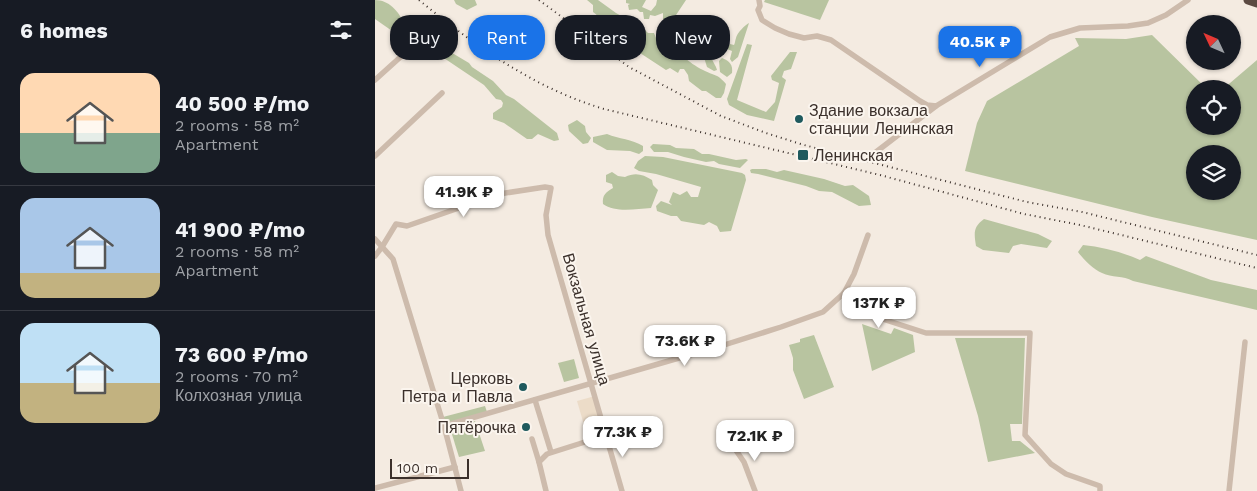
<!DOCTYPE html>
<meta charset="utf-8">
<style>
body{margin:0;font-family:"Work Sans",sans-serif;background:#242831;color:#f1f3f6;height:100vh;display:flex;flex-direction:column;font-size:19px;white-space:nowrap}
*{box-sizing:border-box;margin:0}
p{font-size:16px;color:#9ea1a6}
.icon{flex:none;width:28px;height:28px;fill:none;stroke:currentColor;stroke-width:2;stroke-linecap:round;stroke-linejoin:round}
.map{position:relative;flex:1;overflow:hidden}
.side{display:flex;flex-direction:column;background:#171b24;width:375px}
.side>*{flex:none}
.top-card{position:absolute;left:15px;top:15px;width:475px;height:45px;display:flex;gap:10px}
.needle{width:32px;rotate:314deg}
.controls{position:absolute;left:811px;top:15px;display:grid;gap:10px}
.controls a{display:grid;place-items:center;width:55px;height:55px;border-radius:50%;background:#171b24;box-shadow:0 1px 4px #0004;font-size:25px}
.scale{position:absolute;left:15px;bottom:12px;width:79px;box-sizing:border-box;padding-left:5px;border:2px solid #3b302b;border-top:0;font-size:14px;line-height:18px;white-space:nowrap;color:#3b302b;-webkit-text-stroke:4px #fbf5ee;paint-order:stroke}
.price{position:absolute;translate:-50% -42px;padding:0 11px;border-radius:10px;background:#fff;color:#222;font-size:16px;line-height:32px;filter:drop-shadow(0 1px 2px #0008)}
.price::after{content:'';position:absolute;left:50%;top:30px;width:15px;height:11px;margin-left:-8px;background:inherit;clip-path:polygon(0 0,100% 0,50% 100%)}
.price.active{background:#1a73e8;color:#fff}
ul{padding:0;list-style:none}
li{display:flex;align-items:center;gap:15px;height:125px;padding:0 20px}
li+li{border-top:1px solid #363941}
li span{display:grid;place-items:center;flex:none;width:140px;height:100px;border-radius:15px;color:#555}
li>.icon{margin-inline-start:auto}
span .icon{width:60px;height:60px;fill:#fffc;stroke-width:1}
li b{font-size:21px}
h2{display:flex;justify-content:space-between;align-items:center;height:60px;padding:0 20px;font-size:21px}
.chip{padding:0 18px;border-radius:20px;background:#171b24;box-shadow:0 1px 4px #0004;font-size:18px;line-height:45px}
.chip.active{background:#1a73e8;color:#fff}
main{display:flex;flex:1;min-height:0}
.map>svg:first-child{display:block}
.green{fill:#b8c4a0;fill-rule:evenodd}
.plaza{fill:#ecdcc8}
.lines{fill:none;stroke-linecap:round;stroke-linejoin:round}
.minor{stroke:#cdbbac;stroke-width:5.5}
.highway{stroke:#5c4a42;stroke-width:9}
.rail{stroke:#3b302b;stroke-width:2;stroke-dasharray:1 4;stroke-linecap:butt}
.poi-dot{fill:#1f5a5e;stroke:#fbf5ee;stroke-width:2}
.labels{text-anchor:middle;stroke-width:4;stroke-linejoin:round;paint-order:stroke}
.poi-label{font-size:16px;fill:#3b302b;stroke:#fbf5ee;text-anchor:start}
.street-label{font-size:16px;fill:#3b302b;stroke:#fbf5ee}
</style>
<main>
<section class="side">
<h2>6 homes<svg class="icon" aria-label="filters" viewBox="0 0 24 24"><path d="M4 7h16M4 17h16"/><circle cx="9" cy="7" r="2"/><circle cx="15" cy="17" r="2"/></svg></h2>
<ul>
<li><span style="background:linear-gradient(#ffd9b3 60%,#7fa58c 0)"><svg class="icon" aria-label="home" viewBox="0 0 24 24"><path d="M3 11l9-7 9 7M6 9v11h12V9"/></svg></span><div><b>40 500 ₽/mo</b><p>2 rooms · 58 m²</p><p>Apartment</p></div></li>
<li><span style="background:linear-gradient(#a9c7e8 75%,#c2b280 0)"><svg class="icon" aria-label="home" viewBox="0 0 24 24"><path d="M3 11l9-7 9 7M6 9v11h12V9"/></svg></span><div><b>41 900 ₽/mo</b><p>2 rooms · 58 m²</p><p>Apartment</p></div></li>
<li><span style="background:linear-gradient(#bfe0f5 60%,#c2b280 0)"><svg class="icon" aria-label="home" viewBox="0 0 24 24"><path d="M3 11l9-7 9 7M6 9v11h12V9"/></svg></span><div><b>73 600 ₽/mo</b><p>2 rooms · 70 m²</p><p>Колхозная улица</p></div></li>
</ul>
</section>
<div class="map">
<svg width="882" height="491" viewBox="0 0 882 491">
<rect width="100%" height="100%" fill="#f4ebe1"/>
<g class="green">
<path d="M0 0C14 0 23 11 29 23L20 33 0 19Z"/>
<polygon points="79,0 100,0 102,5 92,10 81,4"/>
<path d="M212 0H223L241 13 268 28 273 33H279L281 38C298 37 297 49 308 57 314 61 321 67 328 70 339 76 342 73 351 84L349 93 346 98H341L331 91H327L314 81 313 75 309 69H305L303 73 295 68 291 70 265 53 257 45 260 40V36C253 31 248 31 241 29 232 27 225 17 218 12V5Z"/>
<polygon points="251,0 271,0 267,7 276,11 281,5 282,0 311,0 301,15 304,35 292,37 292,30 296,23 295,20 288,20 288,13 280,16 275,15 274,19 269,19 268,12 265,12 262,9 254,10 253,5 255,4 251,3"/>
<polygon points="390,0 454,0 445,20 389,2"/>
<path d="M374 23 363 57 357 62 355 59 357 51 352 49 355 44 359 45C360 43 360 41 361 38 362 33 370 25 374 23Z"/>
<path d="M777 35 832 89H820V126H858V89H848L882 60V240L777 217 590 171 602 123 612 101 704 46 700 38 751 39ZM820 154H858V191H820Z"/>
<polygon points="57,41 94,63 97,67 118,81 131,95 139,99 182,133 184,140 179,141 163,134 157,139 152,139 129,123 118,119 118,113 127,107 128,103 126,100 121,99 109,85 51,46 52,43"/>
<path d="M340 43 344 45 342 55H336C337 62 341 65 342 70L339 71 332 67 327 51 333 45Z"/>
<polygon points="372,44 377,45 362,100 391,112 400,102 404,83 397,80 396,76 415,52 422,52 416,69 409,71 407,77 411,80 399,121 372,115 354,105 352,99"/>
<path d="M347 58C355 61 358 65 357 73L352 77 345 72 344 61Z"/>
<polygon points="202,120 210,126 211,132 216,138 213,143 208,144 194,131 193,125"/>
<path d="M232 134C244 139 257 139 268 146V151L264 154 255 151 232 150 218 142V137Z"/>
<polygon points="278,144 295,145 301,148 319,149 327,154 334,154 361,160 371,159 373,160 365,168 344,164 339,161 331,162 309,157 293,152 279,152 275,147"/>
<polygon points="270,156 288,157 367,173 370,175 371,180 356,231 345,232 342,226 334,222 329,225 306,221 302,216 296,216 282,211 281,206 286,201 297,205 294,202 298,192 305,195 312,191 316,197 323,197 326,187 281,174 264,171 259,168 263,161"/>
<polygon points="377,169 391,169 402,172 409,170 449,179 470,186 478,185 494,196 496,205 484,206 457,192 444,191 431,186 383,174 376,173 375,170"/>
<path d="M237 172 243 176 250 177C260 172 268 174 277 180L278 185 283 190 276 208C261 209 240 213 228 204 227 195 231 192 238 188L237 184 231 182V175Z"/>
<path d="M609 219 663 234 677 241 672 248 646 244 638 246 634 253 608 250 601 246C599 233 598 227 609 219Z"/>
<path d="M708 245C727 247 747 252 765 260L771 256 836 280 882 290V310L758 281C748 275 737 278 727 273 718 269 708 259 703 252Z"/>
<polygon points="487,324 516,334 519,328 538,335 540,352 497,371"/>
<polygon points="439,335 459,387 429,399 418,370 418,358 414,345 425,342 425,339"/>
<polygon points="580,338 650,338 647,424 635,424 637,441 645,441 660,453 613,462 603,416"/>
<polygon points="199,359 204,378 189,382 183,363"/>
<polygon points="110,406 112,412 71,423 68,417"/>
<polygon points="100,421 110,451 84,457 75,428"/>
</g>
<polygon class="plaza" points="220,396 230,430 212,435 202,401"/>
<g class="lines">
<g class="minor">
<polyline points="384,0 385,6 383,10 387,20 400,28 414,34 429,38 442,36 456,40 545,101 552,105 561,106 675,37 705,28 753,26 773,23 791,15 813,0"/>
<polyline points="0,80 31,52"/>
<polyline points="501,152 561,106"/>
<polyline points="0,156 67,93"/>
<polyline points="0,239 18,259 69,426 86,491"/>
<polyline points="0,256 7,247 21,224 32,226 124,194 170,187 176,188 171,215 173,235 247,491"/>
<polyline points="469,293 480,291 489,313 551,333 655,333 650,435 676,464 691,474 725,486 725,491"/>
<polyline points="160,400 176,452"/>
<polyline points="69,426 349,345 406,327 448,312 469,293 479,274 493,235"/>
<polyline points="157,439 164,462"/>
<polyline points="358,446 369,462 380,491"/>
<polyline points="0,488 80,467"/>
<polyline points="171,491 164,462 172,454 232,435"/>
<polyline points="854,491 870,342"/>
</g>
<polyline class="highway" points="873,0 882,3"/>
<g class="rail">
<path d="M44 0C100 46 159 88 229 109L505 175 649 214 705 225 882 268"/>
<polyline points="164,0 254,67 346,116 391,133 429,145 652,202 707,212 882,255"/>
</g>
</g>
<g class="poi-dot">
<circle cx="424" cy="119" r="5"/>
<rect x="422" y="149" width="12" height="12" rx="2.5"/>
<circle cx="148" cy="387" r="5"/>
<circle cx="151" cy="427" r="5"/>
</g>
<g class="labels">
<g class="poi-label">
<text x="434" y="116">Здание вокзала<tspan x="434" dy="18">станции Ленинская</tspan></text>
<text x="439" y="161">Ленинская</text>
<text x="138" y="384" text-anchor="end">Церковь<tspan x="138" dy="18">Петра и Павла</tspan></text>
<text x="141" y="433" text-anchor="end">Пятёрочка</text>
</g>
<g class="street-label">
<text transform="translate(212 319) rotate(74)" y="6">Вокзальная улица</text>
</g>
</g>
</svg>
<div class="controls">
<a><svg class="needle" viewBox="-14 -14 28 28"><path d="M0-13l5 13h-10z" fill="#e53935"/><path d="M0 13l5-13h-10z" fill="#9ea1a6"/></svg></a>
<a><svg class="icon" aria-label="locate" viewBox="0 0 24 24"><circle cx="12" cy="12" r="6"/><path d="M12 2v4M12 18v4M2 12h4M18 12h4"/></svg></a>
<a><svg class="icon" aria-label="layers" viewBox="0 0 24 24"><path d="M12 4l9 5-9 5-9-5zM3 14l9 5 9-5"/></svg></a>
</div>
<div class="scale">100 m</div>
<b class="price active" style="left:605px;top:68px">40.5K ₽</b>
<b class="price" style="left:89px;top:218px">41.9K ₽</b>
<b class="price" style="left:504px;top:329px">137K ₽</b>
<b class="price" style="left:310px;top:367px">73.6K ₽</b>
<b class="price" style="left:248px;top:458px">77.3K ₽</b>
<b class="price" style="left:380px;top:462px">72.1K ₽</b>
<div class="top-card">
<a class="chip">Buy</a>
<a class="chip active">Rent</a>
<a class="chip">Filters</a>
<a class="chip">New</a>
</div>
</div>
</main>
